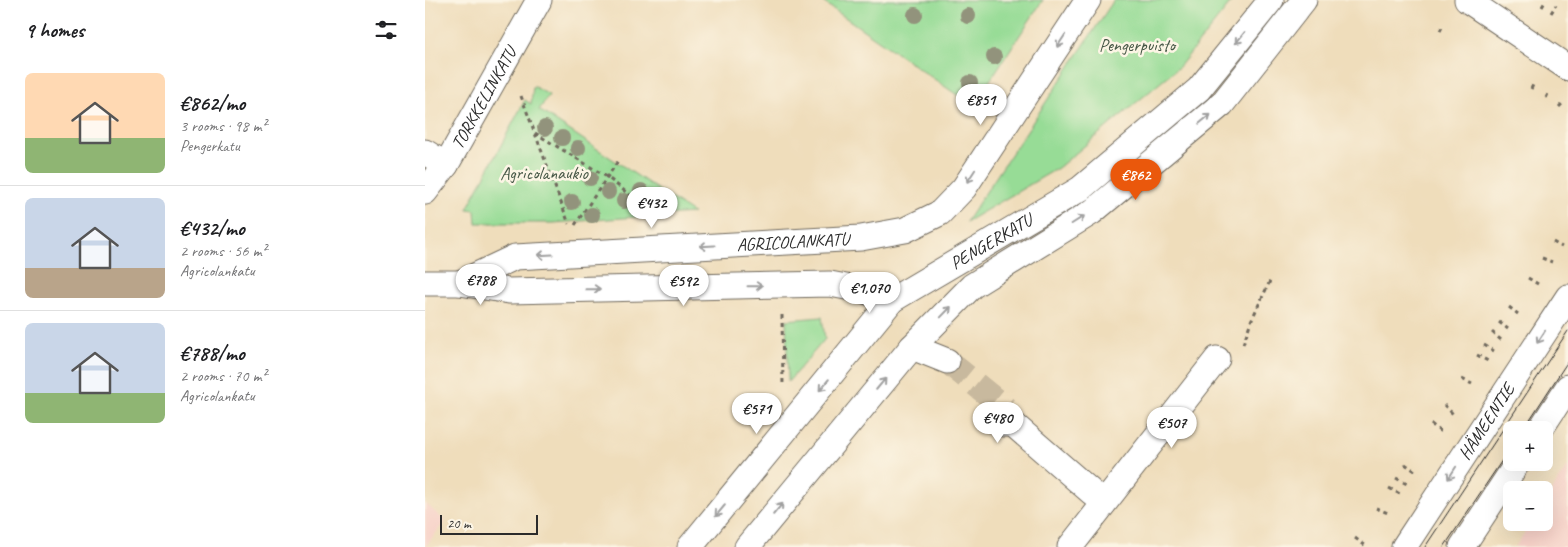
<!DOCTYPE html>
<meta charset="utf-8">
<style>
body{margin:0;font-family:Caveat,sans-serif;background:#f2f2f2;color:#202124;height:100vh;display:flex;flex-direction:column;font-size:19px;white-space:nowrap}
*{box-sizing:border-box;margin:0}
p{font-size:16px;color:#757577}
.icon{flex:none;width:28px;height:28px;fill:none;stroke:currentColor;stroke-width:2;stroke-linecap:round;stroke-linejoin:round}
.map{position:relative;flex:1;overflow:hidden}
.details{display:flex;flex-direction:column;background:#fff;width:425px}
.details>*{flex:none}
.tools{position:absolute;left:1078px;top:421px;display:grid;gap:10px}
.tools a{display:grid;place-items:center;width:50px;height:50px;border-radius:8px;background:#fff;box-shadow:0 5px 20px #0002;font-size:25px}
.scale{position:absolute;left:15px;bottom:12px;width:98px;box-sizing:border-box;padding-left:5px;border:2px solid #2b2b2b;border-top:0;font-size:14px;line-height:18px;white-space:nowrap;color:#2b2b2b;-webkit-text-stroke:4px #fcf5e5;paint-order:stroke}
.price{position:absolute;translate:-50% -42px;padding:0 11px;border-radius:18px;background:#fff;color:#222;font-size:16px;line-height:32px;filter:drop-shadow(0 1px 2px #0008)}
.price::after{content:'';position:absolute;left:50%;top:30px;width:15px;height:11px;margin-left:-8px;background:inherit;clip-path:polygon(0 0,100% 0,50% 100%)}
.price.active{background:#ea580c;color:#fff}
ul{padding:0;list-style:none}
li{display:flex;align-items:center;gap:15px;height:125px;padding:0 25px}
li+li{border-top:1px solid #e0e0e0}
li span{display:grid;place-items:center;flex:none;width:140px;height:100px;border-radius:8px;color:#555}
li>.icon{margin-inline-start:auto}
span .icon{width:60px;height:60px;fill:#fffc;stroke-width:1}
li b{font-size:21px}
h2{display:flex;justify-content:space-between;align-items:center;height:60px;padding:0 25px;font-size:21px}
main{display:flex;flex:1;min-height:0}
.map>svg:first-child{display:block}
.built{fill:#f7d1c8}
.green{fill:#97dc96;stroke:#618460}
.lines{fill:none;stroke-linecap:round;stroke-linejoin:round}
.street-tunnel{stroke:#c8b99e;stroke-width:25;stroke-dasharray:25 12;stroke-linecap:butt}
.street-casing{stroke:#70695d;stroke-width:27}
.path{stroke:#70695d;stroke-width:3;stroke-dasharray:4 4;stroke-linecap:butt}
.street{stroke:#fff;stroke-width:25}
.tram{stroke:#2b2b2b;stroke-width:1}
.tree{fill:#92937b}
.oneway{stroke:#a0a0a0}
.labels{text-anchor:middle;stroke-width:5;stroke-linejoin:round;paint-order:stroke}
.park-label{font-size:18px;fill:#465746;stroke:#fcf5e5}
.street-label{font-size:18px;fill:#2b2b2b;stroke:#fcf5e5}
</style>
<main>
<section class="details">
<h2>9 homes<svg class="icon" aria-label="filters" viewBox="0 0 24 24"><path d="M4 7h16M4 17h16"/><circle cx="9" cy="7" r="2"/><circle cx="15" cy="17" r="2"/></svg></h2>
<ul>
<li><span style="background:linear-gradient(#ffd9b3 65%,#8fb573 0)"><svg class="icon" aria-label="home" viewBox="0 0 24 24"><path d="M3 11l9-7 9 7M6 9v11h12V9"/></svg></span><div><b>€862/mo</b><p>3 rooms · 98 m²</p><p>Pengerkatu</p></div></li>
<li><span style="background:linear-gradient(#c9d6e8 70%,#b9a48a 0)"><svg class="icon" aria-label="home" viewBox="0 0 24 24"><path d="M3 11l9-7 9 7M6 9v11h12V9"/></svg></span><div><b>€432/mo</b><p>2 rooms · 56 m²</p><p>Agricolankatu</p></div></li>
<li><span style="background:linear-gradient(#c9d6e8 70%,#8fb573 0)"><svg class="icon" aria-label="home" viewBox="0 0 24 24"><path d="M3 11l9-7 9 7M6 9v11h12V9"/></svg></span><div><b>€788/mo</b><p>2 rooms · 70 m²</p><p>Agricolankatu</p></div></li>
</ul>
</section>
<div class="map">
<svg width="1143" height="547" viewBox="0 0 1143 547">
<rect width="100%" height="100%" fill="#fcf5e5"/>
<filter id="ink" filterUnits="userSpaceOnUse"><feTurbulence type="fractalNoise" baseFrequency=".02" numOctaves="2"/><feDisplacementMap in="SourceGraphic" scale="10" xChannelSelector="R" yChannelSelector="G"/><feConvolveMatrix kernelMatrix="1 2 1 2 8 2 1 2 1" color-interpolation-filters="sRGB"/></filter>
<filter id="wash" filterUnits="userSpaceOnUse"><feTurbulence type="fractalNoise" baseFrequency=".0096" numOctaves="4" result="noise"/><feDisplacementMap in="SourceGraphic" scale="20" xChannelSelector="R" yChannelSelector="G"/><feGaussianBlur stdDeviation="1.12" result="paint"/><feColorMatrix in="noise" values="0 0 0 0 0 0 0 0 0 0 0 0 0 0 0 0 0 1.4 0 .05"/><feComposite in="paint" operator="in"/></filter>
<g filter="url(#wash)">
<rect width="100%" height="100%" fill="#efddbb"/>
<g class="built">
<polygon points="1143,466 1143,547 1090,547 1106,523 1119,522 1119,503"/>
<polygon points="0,503 20,521 0,547"/>
</g>
<g class="green">
<polygon points="395,0 618,0 548,106"/>
<polygon points="689,0 808,0 754,67 633,168 541,222"/>
<polygon points="108,86 124,95 114,110 268,213 128,223 51,223 50,210 42,209 100,100 106,104"/>
<polygon points="397,317 400,339 363,382 361,320"/>
</g>
</g>
<g filter="url(#ink)">
<g class="lines">
<polyline class="street-tunnel" points="522,361 581,409"/>
<defs>
<g id="street">
<polyline points="1042,0 1143,68"/>
<polyline points="0,152 21,165"/>
<path id="s1" d="M0 192 21 165 114 0"/>
<polyline points="0,283 35,283 84,291 405,284 437,290 467,300"/>
<path id="s2" d="M35 283 90 257 436 238 480 230 515 213 539 188 663 0"/>
<polyline points="487,347 522,361"/>
<polyline points="572,420 578,424 588,424 679,503"/>
<polyline points="1115,430 1143,387"/>
<path id="s3" d="M265 547 467 300 655 189 774 89 846 0"/>
<polyline points="322,547 487,347 547,286 667,212 797,104 879,0"/>
<polyline points="645,547 792,359"/>
<path id="s4" d="M979 547 1143 297"/>
<polyline points="1037,547 1093,462"/>
</g>
</defs>
<use href="#street" class="street-casing"/>
<g class="path">
<polyline points="1117,7 1121,0"/>
<polyline points="1126,13 1131,5"/>
<polyline points="1015,31 1017,27"/>
<polyline points="1106,89 1108,85"/>
<polyline points="96,96 144,224"/>
<polyline points="1121,98 1123,94"/>
<polyline points="1134,107 1138,103"/>
<polyline points="110,133 182,177 226,212 232,219"/>
<polyline points="150,225 193,161"/>
<polyline points="1128,242 1137,247"/>
<polyline points="1117,258 1127,262"/>
<polyline points="1103,278 1113,284"/>
<polyline points="1084,307 1093,314"/>
<polyline points="357,315 358,386"/>
<polyline points="1074,322 1083,329"/>
<polyline points="1067,332 1076,340"/>
<polyline points="818,344 826,321 845,281"/>
<polyline points="1059,345 1069,351"/>
<polyline points="1052,355 1063,361"/>
<polyline points="1037,379 1047,384"/>
<polyline points="1019,405 1028,414"/>
<polyline points="1006,424 1016,432"/>
<polyline points="980,464 990,471"/>
<polyline points="971,478 982,484"/>
<polyline points="964,488 975,494"/>
<polyline points="951,508 963,513"/>
<polyline points="930,538 941,546"/>
</g>
<use href="#street" class="street"/>
<g class="tram">
<polyline points="1098,430 1143,361"/>
<polyline points="1000,547 1143,331"/>
<polyline points="1019,547 1086,447"/>
</g>
</g>
<g class="tree">
<circle cx="490" cy="15" r="8"/>
<circle cx="543" cy="16" r="8"/>
<circle cx="569" cy="57" r="8"/>
<circle cx="545" cy="83" r="8"/>
<circle cx="120" cy="128" r="8"/>
<circle cx="137" cy="138" r="8"/>
<circle cx="153" cy="148" r="8"/>
<circle cx="165" cy="178" r="8"/>
<circle cx="216" cy="191" r="8"/>
<circle cx="183" cy="192" r="8"/>
<circle cx="199" cy="201" r="8"/>
<circle cx="147" cy="202" r="8"/>
<circle cx="240" cy="209" r="8"/>
<circle cx="167" cy="215" r="8"/>
</g>
<defs><path id="oneway-shaft" d="M-6 0H5M1.5-3L5.5 0L1.5 3" fill="none" stroke-width="1.6" stroke-linecap="round" stroke-linejoin="round" transform="scale(1.25)"/></defs>
<g class="oneway">
<use href="#oneway-shaft" transform="translate(815 38) rotate(129)"/>
<use href="#oneway-shaft" transform="translate(636 41) rotate(123)"/>
<use href="#oneway-shaft" transform="translate(780 119) rotate(-39)"/>
<use href="#oneway-shaft" transform="translate(546 176) rotate(123)"/>
<use href="#oneway-shaft" transform="translate(653 220) rotate(-32)"/>
<use href="#oneway-shaft" transform="translate(282 246) rotate(177)"/>
<use href="#oneway-shaft" transform="translate(120 255) rotate(177)"/>
<use href="#oneway-shaft" transform="translate(330 286) rotate(-1)"/>
<use href="#oneway-shaft" transform="translate(168 289) rotate(-1)"/>
<use href="#oneway-shaft" transform="translate(521 312) rotate(-46)"/>
<use href="#oneway-shaft" transform="translate(1116 337) rotate(123)"/>
<use href="#oneway-shaft" transform="translate(456 384) rotate(-50)"/>
<use href="#oneway-shaft" transform="translate(399 385) rotate(130)"/>
<use href="#oneway-shaft" transform="translate(1027 473) rotate(123)"/>
<use href="#oneway-shaft" transform="translate(353 509) rotate(-50)"/>
<use href="#oneway-shaft" transform="translate(295 511) rotate(130)"/>
</g>
</g>
<g class="labels">
<g class="park-label">
<text x="712" y="51">Pengerpuisto</text>
<text x="119" y="179">Agricolanaukio</text>
</g>
<g class="street-label">
<text dy="6" stroke="none"><textPath href="#s1" startOffset="111">TORKKELINKATU</textPath></text>
<text dy="6" stroke="none"><textPath href="#s2" startOffset="339">AGRICOLANKATU</textPath></text>
<text dy="6" stroke="none"><textPath href="#s3" startOffset="434">PENGERKATU</textPath></text>
<text dy="6" stroke="none"><textPath href="#s4" startOffset="150">HÄMEENTIE</textPath></text>
</g>
</g>
</svg>
<div class="tools">
<a>+</a>
<a>−</a>
</div>
<div class="scale">20 m</div>
<b class="price" style="left:556px;top:126px">€851</b>
<b class="price active" style="left:711px;top:201px">€862</b>
<b class="price" style="left:227px;top:229px">€432</b>
<b class="price" style="left:56px;top:306px">€788</b>
<b class="price" style="left:259px;top:307px">€592</b>
<b class="price" style="left:445px;top:314px">€1,070</b>
<b class="price" style="left:332px;top:435px">€571</b>
<b class="price" style="left:573px;top:444px">€480</b>
<b class="price" style="left:747px;top:449px">€507</b>
</div>
</main>
